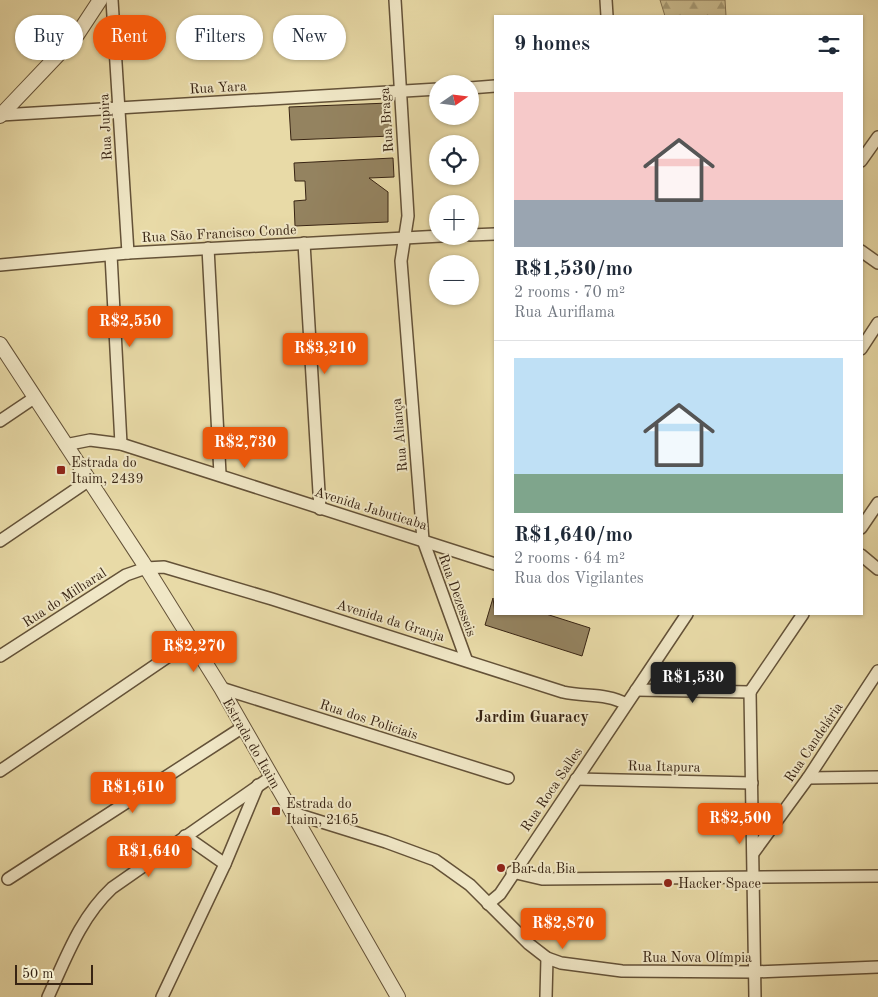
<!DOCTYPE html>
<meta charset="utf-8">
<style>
body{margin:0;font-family:"Old Standard TT",serif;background:#f2f2f3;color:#1f2937;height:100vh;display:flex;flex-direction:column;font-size:19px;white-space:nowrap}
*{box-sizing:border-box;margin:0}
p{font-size:16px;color:#747a83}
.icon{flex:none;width:28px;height:28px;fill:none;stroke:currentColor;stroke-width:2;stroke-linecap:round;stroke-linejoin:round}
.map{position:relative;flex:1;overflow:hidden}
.side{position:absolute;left:494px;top:15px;width:369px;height:600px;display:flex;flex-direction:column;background:#fff;border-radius:0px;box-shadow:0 1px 4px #0004}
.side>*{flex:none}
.hud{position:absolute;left:15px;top:15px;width:404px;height:45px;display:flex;gap:10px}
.needle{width:32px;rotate:76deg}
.buttons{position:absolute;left:429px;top:75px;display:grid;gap:10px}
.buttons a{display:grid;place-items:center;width:50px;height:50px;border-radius:50%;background:#fff;box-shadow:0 1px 4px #0004;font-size:25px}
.scale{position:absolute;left:15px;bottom:12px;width:78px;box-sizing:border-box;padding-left:5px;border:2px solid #382413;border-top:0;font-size:14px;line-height:18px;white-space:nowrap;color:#382413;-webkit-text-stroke:4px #f0e7c6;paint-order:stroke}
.price{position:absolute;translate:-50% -42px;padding:0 11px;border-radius:5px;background:#ea580c;color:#fff;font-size:16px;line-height:32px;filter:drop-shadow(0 1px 2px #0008)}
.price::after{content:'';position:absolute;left:50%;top:30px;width:15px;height:11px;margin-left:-8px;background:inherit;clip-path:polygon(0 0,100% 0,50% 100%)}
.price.current{background:#222;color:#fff}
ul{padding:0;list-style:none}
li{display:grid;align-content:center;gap:10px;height:265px;padding:0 20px}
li+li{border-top:1px solid #e0e1e3}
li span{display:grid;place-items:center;height:155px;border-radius:0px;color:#555}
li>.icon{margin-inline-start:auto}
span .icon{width:90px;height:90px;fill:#fffc;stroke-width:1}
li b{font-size:21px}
h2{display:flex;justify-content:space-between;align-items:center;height:60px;padding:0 20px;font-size:21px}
.tag{padding:0 18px;border-radius:22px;background:#fff;box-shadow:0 1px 4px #0004;font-size:18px;line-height:45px}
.tag.current{background:#ea580c;color:#fff}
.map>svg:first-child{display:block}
.forest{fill:url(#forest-firs);stroke:#817050}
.building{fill:#948360;stroke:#382413}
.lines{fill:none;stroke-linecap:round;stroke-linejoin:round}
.minor-casing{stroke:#645238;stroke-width:14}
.tertiary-casing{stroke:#645238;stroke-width:16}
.minor{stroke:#f0e7c6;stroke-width:11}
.tertiary{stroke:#f0e7c6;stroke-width:14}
.poi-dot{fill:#8f2418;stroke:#f0e7c6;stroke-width:2}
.labels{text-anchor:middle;stroke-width:4;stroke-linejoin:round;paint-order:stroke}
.street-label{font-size:14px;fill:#382413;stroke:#f0e7c6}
.poi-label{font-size:14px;fill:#382413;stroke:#f0e7c6;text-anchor:start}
.quarter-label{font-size:16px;font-weight:bold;fill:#382413;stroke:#f0e7c6}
</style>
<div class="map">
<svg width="878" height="997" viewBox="0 0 878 997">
<defs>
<pattern id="forest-firs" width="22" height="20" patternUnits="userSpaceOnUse" patternTransform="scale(1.25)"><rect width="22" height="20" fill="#cabb8e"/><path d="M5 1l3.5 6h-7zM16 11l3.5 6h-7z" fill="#a59873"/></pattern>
</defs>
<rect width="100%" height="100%" fill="#e8daa7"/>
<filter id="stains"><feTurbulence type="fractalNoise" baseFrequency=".004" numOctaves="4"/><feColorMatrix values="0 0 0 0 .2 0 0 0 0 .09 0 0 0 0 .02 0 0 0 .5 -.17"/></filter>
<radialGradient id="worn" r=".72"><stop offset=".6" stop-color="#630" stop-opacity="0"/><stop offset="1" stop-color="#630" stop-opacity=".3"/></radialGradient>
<polygon class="forest" points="660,0 725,0 726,16 665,16"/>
<g class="building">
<polygon points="389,103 392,136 291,140 289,107"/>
<polygon points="393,158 394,177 369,178 388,192 388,222 295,226 294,201 306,200 305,181 295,181 294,163"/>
<polygon points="493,598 495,614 546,614 590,628 582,656 485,625"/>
</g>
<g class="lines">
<defs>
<g id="minor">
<polyline points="112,0 128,253"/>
<polyline points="395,0 408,216 401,261 423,540 466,659"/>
<polyline points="606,0 607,16"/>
<polyline points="470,88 495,86"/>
<polyline points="1,115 438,89"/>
<polyline points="861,161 878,137"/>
<polyline points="470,235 495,234"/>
<polyline points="304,243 320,509"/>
<polyline points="208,248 220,474"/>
<polyline points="861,251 878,263"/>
<polyline points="111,255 121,444"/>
<polyline points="0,265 128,253 441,236"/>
<polyline points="861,349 878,323"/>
<polyline points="0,421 34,398"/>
<polyline points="65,445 90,440 121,444 495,564"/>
<polyline points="861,528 878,503"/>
<polyline points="0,541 88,481"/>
<polyline points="861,555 878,569"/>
<path d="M0 656 126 575 146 568 164 567 272 599 563 692C584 697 607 693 626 704"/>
<polyline points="221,688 508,778"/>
<polyline points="636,690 750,692"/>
<polyline points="750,692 755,997"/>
<polyline points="750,692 803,614"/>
<polyline points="0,771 191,641"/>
<polyline points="808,778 878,777"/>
<polyline points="576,779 752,783"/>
<polyline points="293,813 386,842 435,860 470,885 529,944 547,958 561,963 622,971 754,972 878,967"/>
<polyline points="185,836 225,864"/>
<polyline points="754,852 808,778 878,671"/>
<polyline points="512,872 542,879 878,876"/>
<polyline points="8,879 243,727"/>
<polyline points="488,904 500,894 687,614"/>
<path d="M48 997C66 958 80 918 112 888L271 777"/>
<polyline points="162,997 225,864 258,785"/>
<polyline points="546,997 547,958"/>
</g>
<g id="tertiary">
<polyline points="0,116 77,35 100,0"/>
<polyline points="0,344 142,561 221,688 398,997"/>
</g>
</defs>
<use href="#minor" class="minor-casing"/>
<use href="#tertiary" class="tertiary-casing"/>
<use href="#minor" class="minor"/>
<use href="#tertiary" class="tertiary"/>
</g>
<g class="poi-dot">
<rect x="56" y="465" width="10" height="10" rx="2.5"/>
<rect x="271" y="806" width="10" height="10" rx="2.5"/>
<circle cx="501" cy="868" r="5"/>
<circle cx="668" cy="883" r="5"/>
</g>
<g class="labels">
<g class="street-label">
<text transform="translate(218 87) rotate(-3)" y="5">Rua Yara</text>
<text transform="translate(386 120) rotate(-94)" y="5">Rua Braga</text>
<text transform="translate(105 127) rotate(-93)" y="5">Rua Jupira</text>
<text transform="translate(219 233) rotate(-3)" y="5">Rua São Francisco Conde</text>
<text transform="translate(399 435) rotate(-95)" y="5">Rua Aliança</text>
<text transform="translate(371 508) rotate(17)" y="5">Avenida Jabuticaba</text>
<text transform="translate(458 595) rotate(70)" y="5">Rua Dezesseis</text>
<text transform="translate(64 597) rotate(-33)" y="5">Rua do Milharal</text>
<text transform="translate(391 620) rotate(17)" y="5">Avenida da Granja</text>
<text transform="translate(369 719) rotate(18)" y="5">Rua dos Policiais</text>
<text transform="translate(813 742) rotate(-56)" y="5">Rua Candelária</text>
<text transform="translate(252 743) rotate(60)" y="5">Estrada do Itaim</text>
<text transform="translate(664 766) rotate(1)" y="5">Rua Itapura</text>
<text transform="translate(551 789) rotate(-56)" y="5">Rua Roca Salles</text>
<text x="697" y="962">Rua Nova Olímpia</text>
</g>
<g class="poi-label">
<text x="71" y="467">Estrada do<tspan x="71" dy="16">Itaim, 2439</tspan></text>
<text x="286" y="808">Estrada do<tspan x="286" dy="16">Itaim, 2165</tspan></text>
<text x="511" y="873">Bar da Bia</text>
<text x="678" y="888">Hacker Space</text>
</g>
<g class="quarter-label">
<text x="532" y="722">Jardim Guaracy</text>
</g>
</g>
<rect width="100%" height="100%" filter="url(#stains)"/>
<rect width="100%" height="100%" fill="url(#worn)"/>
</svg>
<div class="buttons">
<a><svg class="needle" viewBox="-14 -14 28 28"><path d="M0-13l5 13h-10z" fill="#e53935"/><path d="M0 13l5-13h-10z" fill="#747a83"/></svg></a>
<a><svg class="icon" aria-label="locate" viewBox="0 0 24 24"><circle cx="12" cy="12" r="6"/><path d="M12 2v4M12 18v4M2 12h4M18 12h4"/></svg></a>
<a>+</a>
<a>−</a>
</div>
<div class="scale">50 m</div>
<b class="price" style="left:130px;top:348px">R$2,550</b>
<b class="price" style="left:325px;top:375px">R$3,210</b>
<b class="price" style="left:245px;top:469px">R$2,730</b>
<b class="price" style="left:194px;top:673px">R$2,270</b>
<b class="price current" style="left:693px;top:704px">R$1,530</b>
<b class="price" style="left:133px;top:814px">R$1,610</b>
<b class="price" style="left:740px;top:845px">R$2,500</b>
<b class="price" style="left:149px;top:878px">R$1,640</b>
<b class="price" style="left:563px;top:950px">R$2,870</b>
<div class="hud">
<a class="tag">Buy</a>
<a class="tag current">Rent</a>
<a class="tag">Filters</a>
<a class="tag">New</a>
</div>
<section class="side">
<h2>9 homes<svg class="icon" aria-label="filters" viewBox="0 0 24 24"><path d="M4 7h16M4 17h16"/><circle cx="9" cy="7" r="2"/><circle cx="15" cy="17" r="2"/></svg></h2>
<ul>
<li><span style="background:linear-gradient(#f6c9c9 70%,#9aa5b1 0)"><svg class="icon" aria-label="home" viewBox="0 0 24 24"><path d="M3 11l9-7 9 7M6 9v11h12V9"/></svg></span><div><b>R$1,530/mo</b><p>2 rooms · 70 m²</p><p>Rua Auriflama</p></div></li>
<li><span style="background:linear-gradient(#bfe0f5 75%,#7fa58c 0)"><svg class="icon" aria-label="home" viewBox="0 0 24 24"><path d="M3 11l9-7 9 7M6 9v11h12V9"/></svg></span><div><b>R$1,640/mo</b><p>2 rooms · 64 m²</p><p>Rua dos Vigilantes</p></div></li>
</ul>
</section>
</div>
